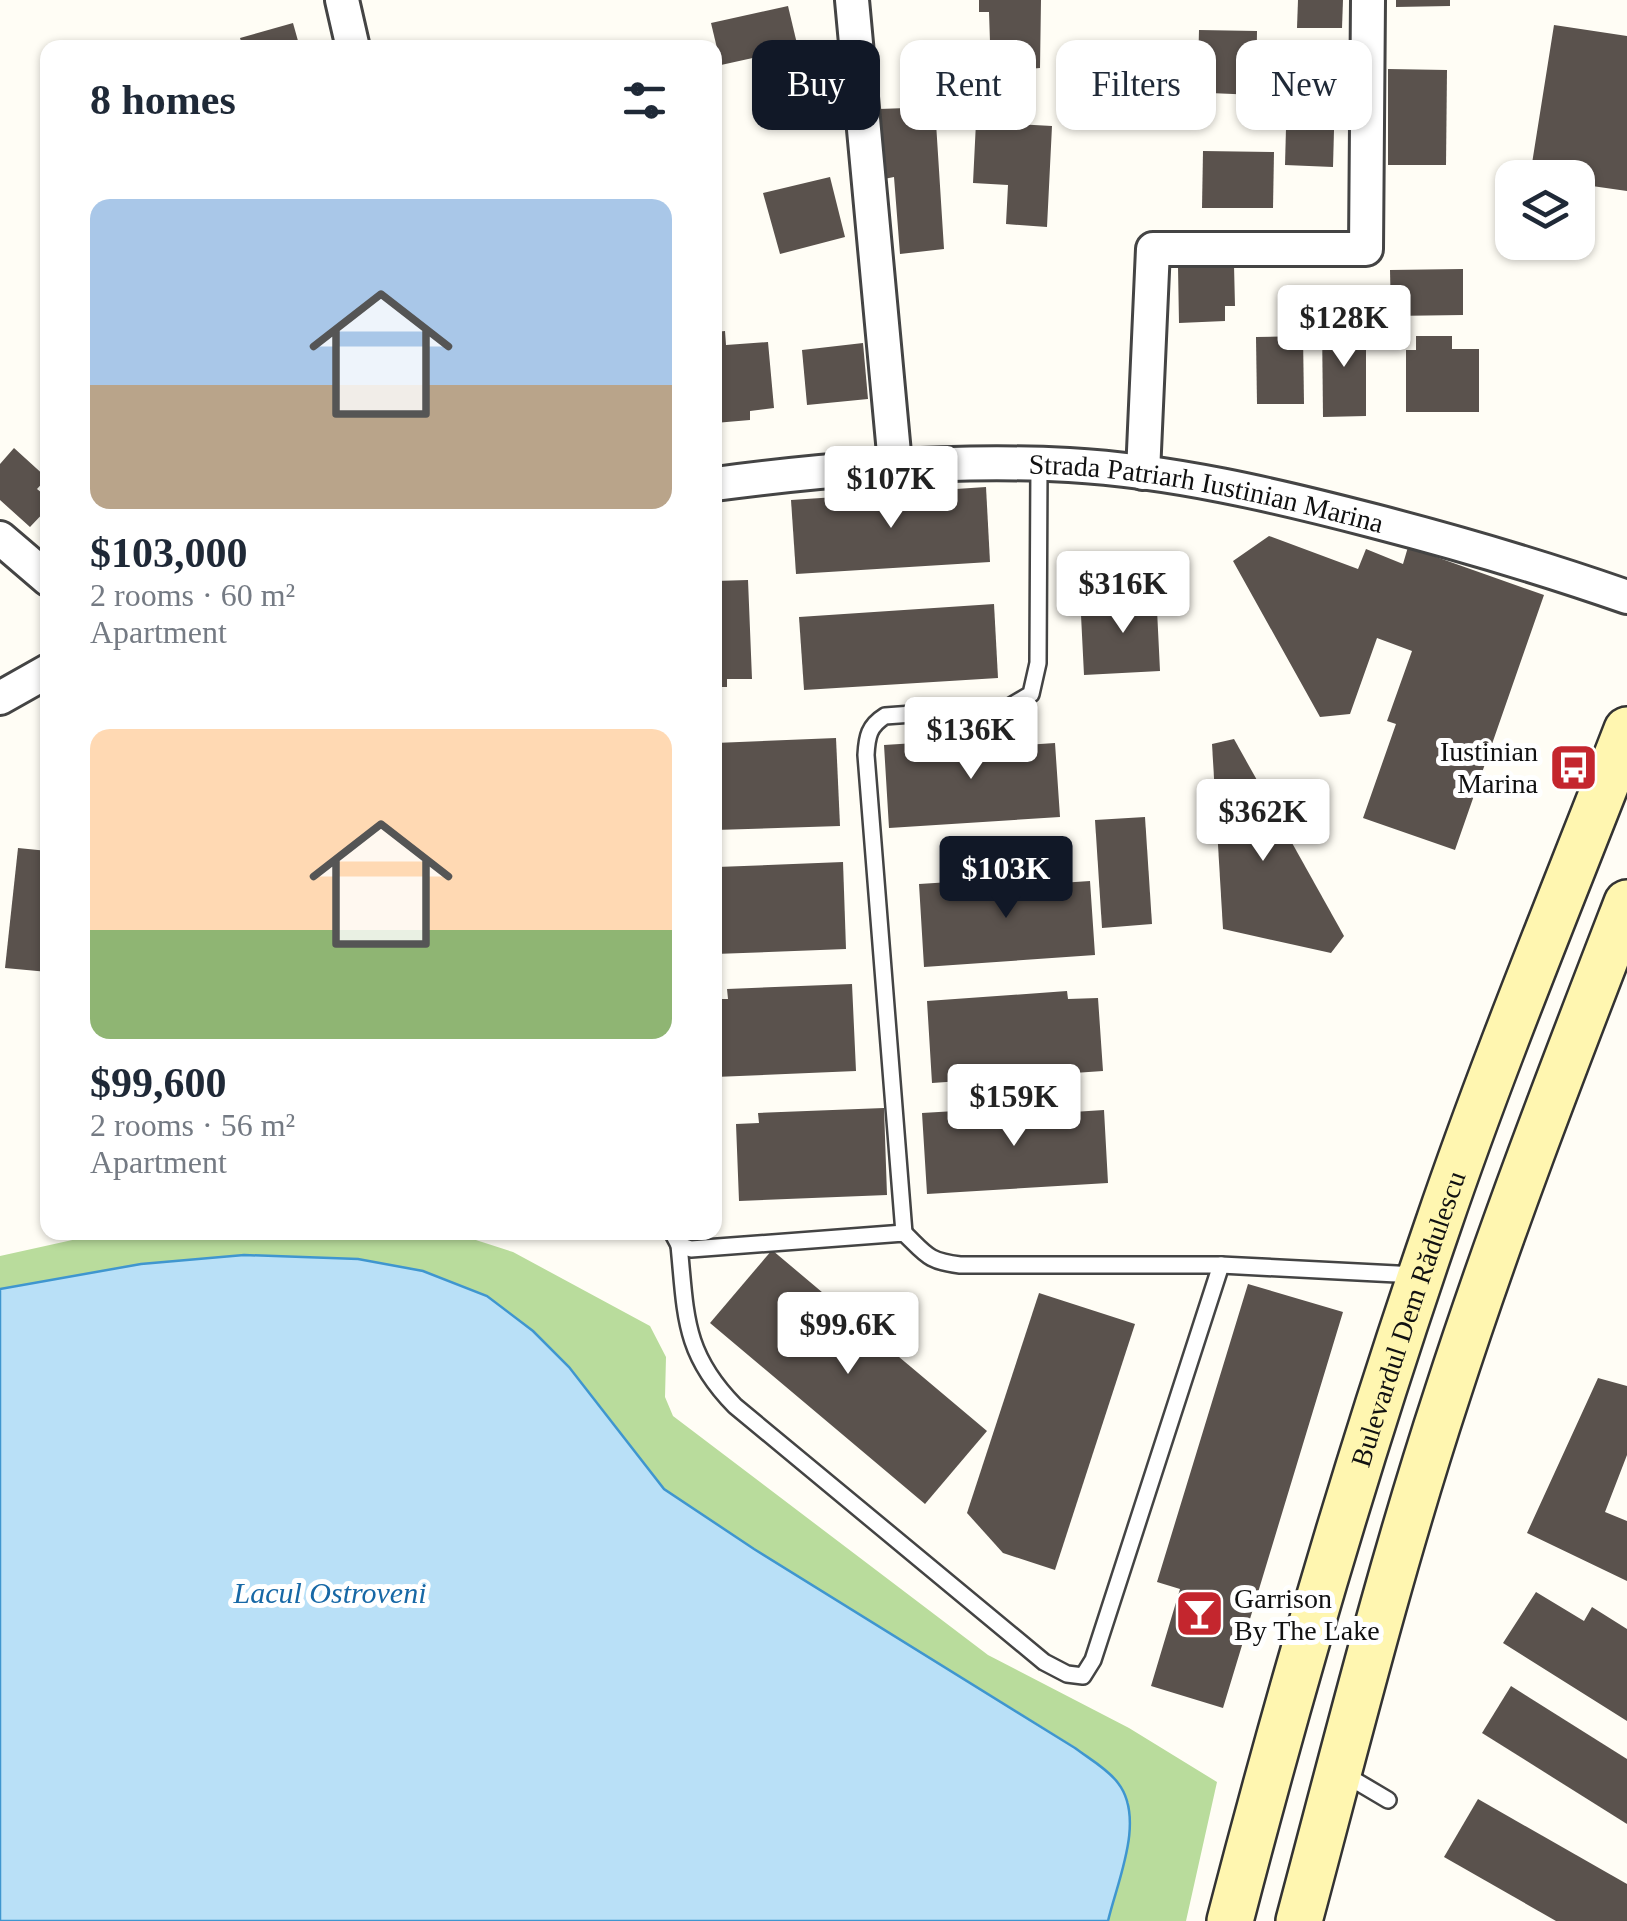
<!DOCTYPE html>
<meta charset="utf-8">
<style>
body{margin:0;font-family:Georgia,serif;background:#f6f6f7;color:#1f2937;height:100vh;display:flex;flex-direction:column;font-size:38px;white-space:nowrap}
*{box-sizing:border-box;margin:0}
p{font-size:32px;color:#747a83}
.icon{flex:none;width:55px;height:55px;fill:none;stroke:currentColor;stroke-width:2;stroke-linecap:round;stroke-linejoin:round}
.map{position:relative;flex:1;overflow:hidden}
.panel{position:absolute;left:40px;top:40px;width:682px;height:1200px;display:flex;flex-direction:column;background:#fff;border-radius:20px;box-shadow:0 2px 8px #0004}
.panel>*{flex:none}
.hud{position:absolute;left:752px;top:40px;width:722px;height:90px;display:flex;gap:20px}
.tools{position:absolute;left:1495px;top:160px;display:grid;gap:20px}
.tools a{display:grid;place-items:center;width:100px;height:100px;border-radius:20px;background:#fff;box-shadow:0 2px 8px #0004;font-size:50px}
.price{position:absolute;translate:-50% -85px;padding:0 22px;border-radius:10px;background:#fff;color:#222;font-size:32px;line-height:65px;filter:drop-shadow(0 2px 5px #0008)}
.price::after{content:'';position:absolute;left:50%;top:60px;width:30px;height:22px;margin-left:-15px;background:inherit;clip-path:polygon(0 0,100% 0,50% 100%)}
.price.selected{background:#111827;color:#fff}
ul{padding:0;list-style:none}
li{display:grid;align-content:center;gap:20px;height:530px;padding:0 50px}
li span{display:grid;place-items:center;height:310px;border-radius:20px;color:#555}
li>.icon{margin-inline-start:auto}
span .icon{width:180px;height:180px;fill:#fffc;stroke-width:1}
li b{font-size:42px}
h2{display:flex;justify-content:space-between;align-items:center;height:120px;padding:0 50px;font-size:42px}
.pill{padding:0 35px;border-radius:20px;background:#fff;box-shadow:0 2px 8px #0004;font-size:35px;line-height:90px}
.pill.selected{background:#111827;color:#fff}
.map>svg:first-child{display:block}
.forest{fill:#b9dc9c}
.water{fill:#b9e0f7;stroke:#3f96cf;stroke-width:2.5}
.building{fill:#5a524d}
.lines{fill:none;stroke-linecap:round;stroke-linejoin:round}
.lane-casing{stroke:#444;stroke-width:20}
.street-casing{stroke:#444;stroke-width:38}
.secondary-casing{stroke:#333;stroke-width:50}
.lane{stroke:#fff;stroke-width:15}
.street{stroke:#fff;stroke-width:32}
.secondary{stroke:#fff6b0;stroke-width:45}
.labels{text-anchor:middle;stroke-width:10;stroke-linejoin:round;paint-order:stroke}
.street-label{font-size:28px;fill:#111;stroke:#fff}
.poi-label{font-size:28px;fill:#111;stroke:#fff;text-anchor:end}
.water-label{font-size:30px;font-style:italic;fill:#1768a6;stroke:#fff}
</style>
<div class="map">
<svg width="1627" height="1921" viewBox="0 0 1627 1921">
<rect width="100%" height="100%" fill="#fffdf5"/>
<polygon class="forest" points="451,1232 513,1252 650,1326 666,1357 665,1397 673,1416 988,1655 1129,1728 1217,1782 1186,1921 1108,1921 1129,1833 1129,1803 1075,1747 754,1549 664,1489 569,1367 533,1331 487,1296 244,1255 141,1264 0,1289 0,1256 104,1233"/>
<path class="water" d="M244 1255 358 1259 423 1271 487 1296 533 1331 569 1367 664 1489 754 1549 1075 1748C1088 1758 1108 1769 1118 1783 1146 1819 1117 1882 1108 1921H0V1289L141 1264Z"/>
<g class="building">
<polygon points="979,0 1041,0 1040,68 1028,69 1028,90 978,90 977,42 990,42 989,12 979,12"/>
<polygon points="1298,0 1343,0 1342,28 1297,28"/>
<polygon points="1396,0 1450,0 1450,6 1396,7"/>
<polygon points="788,6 798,48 721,65 711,23"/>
<polygon points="293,23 300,48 243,48 240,38"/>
<polygon points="1554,25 1627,36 1627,191 1578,184 1578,178 1530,176"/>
<polygon points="1199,30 1257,31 1256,95 1210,93 1211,69 1198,68"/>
<polygon points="1388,69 1447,70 1446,165 1388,165"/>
<polygon points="1287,91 1335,93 1333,167 1285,165"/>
<polygon points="935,107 944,249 900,254 894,177 884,179 879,109"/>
<polygon points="976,122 1052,126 1047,227 1006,224 1008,185 973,183"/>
<polygon points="1203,151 1274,152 1273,208 1202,208"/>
<polygon points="830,177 845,237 780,254 763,193"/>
<polygon points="1234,265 1235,306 1225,306 1225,321 1179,323 1178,267"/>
<polygon points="1463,269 1463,315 1391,316 1390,270"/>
<polygon points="1322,323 1366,323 1366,416 1323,417"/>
<polygon points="725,331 726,345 768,342 774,408 750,411 750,420 715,423 715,332"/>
<polygon points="1303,336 1304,404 1257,404 1256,337"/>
<polygon points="1416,336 1452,336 1452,349 1479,349 1479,412 1406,412 1406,350 1416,350"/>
<polygon points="863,343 868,399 807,405 802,350"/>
<polygon points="14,448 47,478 37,489 48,498 48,508 30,527 0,500 0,464"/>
<polygon points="986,487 990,562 796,574 791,500"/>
<polygon points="1269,536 1358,569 1366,549 1403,564 1408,547 1544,595 1455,850 1363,818 1396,724 1387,721 1412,651 1377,638 1350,714 1320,717 1233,561"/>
<polygon points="748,580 752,679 727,679 727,687 715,687 715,581"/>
<polygon points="1156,589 1160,671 1084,675 1081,615 1118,611 1117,592"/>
<polygon points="994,604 998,678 804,690 799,617"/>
<polygon points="1024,736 1025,745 1055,743 1060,817 889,828 884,745"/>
<polygon points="836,738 840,826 715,830 715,743"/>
<polygon points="1234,739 1344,936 1331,953 1223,929 1212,744"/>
<polygon points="1145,817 1152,924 1102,928 1095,820"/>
<polygon points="18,848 48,851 48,972 5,968"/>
<polygon points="843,862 846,949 715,954 717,867"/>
<polygon points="1059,875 1060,883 1090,881 1095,955 924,967 919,884"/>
<polygon points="852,984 856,1071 715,1077 715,999 728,999 727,989"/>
<polygon points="1067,991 1068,999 1098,998 1103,1071 932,1083 927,1001"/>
<polygon points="1073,1104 1073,1112 1104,1110 1108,1183 927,1194 922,1113"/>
<polygon points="884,1108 887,1195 739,1201 736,1124 759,1123 758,1113"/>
<polygon points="772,1250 987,1431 925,1504 710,1323"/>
<polygon points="1248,1284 1343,1312 1223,1708 1151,1686 1180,1589 1157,1582"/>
<polygon points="1039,1293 1135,1324 1055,1570 1003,1553 967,1513"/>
<polygon points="1598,1378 1627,1386 1627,1455 1605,1512 1627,1521 1627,1581 1527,1533"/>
<polygon points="1536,1592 1584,1621 1592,1607 1627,1629 1627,1721 1503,1643"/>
<polygon points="1511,1686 1627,1759 1627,1824 1482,1733"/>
<polygon points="1478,1799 1627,1884 1627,1921 1556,1921 1444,1857"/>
</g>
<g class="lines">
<defs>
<g id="lane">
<path d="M672 1232 679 1245 691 1249 904 1233C926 1254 927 1261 960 1265H1221L1416 1275"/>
<path d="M904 1233 866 755C867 736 869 726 885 716L1009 707 1031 694 1038 663 1039 464"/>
<path d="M679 1245C686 1315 683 1353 735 1406L1044 1662 1067 1674 1083 1676 1093 1660 1221 1265"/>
<polyline points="1344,1774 1388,1800"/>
</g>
<g id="street">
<polyline points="342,0 353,48"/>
<polyline points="852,0 895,464"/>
<polyline points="1143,473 1153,249 1366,249 1368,0"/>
<path id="s1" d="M715 484C834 468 950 459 1069 465 1172 471 1274 495 1374 521 1459 543 1544 568 1627 597"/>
<polyline points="0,538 48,579"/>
<polyline points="0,698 48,671"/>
</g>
<g id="secondary">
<path id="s2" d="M1230 1921C1291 1686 1359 1454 1438 1225 1495 1058 1563 895 1627 730"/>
<path d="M1299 1921C1346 1745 1390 1568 1447 1395 1501 1228 1564 1066 1627 903"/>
</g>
</defs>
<use href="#lane" class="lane-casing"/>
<use href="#street" class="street-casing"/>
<use href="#secondary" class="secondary-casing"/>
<use href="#lane" class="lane"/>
<use href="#street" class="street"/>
<use href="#secondary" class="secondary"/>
</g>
<defs>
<symbol id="bus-square" viewBox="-11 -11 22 22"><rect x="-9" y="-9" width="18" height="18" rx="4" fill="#c4262e" stroke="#fff"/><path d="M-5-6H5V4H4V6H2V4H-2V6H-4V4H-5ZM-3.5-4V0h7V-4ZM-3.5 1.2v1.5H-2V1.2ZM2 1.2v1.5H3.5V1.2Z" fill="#fff"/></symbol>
<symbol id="bar-square" viewBox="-11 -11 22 22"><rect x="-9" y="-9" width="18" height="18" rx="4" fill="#c4262e" stroke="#fff"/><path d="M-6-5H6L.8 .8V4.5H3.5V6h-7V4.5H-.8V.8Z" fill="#fff"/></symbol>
</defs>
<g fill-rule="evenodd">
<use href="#bus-square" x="1546" y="740" width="55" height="55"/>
<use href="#bar-square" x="1172" y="1586" width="55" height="55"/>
</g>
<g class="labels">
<g class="street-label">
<text dy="10" stroke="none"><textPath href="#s1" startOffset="495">Strada Patriarh Iustinian Marina</textPath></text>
<text dy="10" stroke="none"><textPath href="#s2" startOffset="628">Bulevardul Dem Rădulescu</textPath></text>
</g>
<g class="poi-label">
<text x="1538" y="761">Iustinian<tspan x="1538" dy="32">Marina</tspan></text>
<text x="1234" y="1608" text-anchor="start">Garrison<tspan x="1234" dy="32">By The Lake</tspan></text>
</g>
<g class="water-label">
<text x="330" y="1603">Lacul Ostroveni</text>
</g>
</g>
</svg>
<div class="tools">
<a><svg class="icon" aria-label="layers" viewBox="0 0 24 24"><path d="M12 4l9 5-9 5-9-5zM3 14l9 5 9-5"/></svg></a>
</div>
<b class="price" style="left:1344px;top:370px">$128K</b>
<b class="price" style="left:891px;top:531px">$107K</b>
<b class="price" style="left:1123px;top:636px">$316K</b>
<b class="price" style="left:971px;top:782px">$136K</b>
<b class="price" style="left:1263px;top:864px">$362K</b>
<b class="price selected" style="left:1006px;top:921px">$103K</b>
<b class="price" style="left:1014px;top:1149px">$159K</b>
<b class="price" style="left:848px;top:1377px">$99.6K</b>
<div class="hud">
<a class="pill selected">Buy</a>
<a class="pill">Rent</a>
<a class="pill">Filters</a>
<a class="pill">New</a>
</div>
<section class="panel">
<h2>8 homes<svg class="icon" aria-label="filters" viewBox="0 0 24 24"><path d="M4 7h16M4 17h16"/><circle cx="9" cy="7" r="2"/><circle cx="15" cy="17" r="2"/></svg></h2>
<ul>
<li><span style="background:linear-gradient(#a9c7e8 60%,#b9a48a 0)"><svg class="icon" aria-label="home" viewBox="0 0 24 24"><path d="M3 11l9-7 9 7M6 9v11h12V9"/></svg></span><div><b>$103,000</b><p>2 rooms · 60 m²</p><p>Apartment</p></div></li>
<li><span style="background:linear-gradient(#ffd9b3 65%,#8fb573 0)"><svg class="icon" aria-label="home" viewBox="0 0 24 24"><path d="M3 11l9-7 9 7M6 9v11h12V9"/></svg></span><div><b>$99,600</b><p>2 rooms · 56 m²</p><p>Apartment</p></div></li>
</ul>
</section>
</div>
